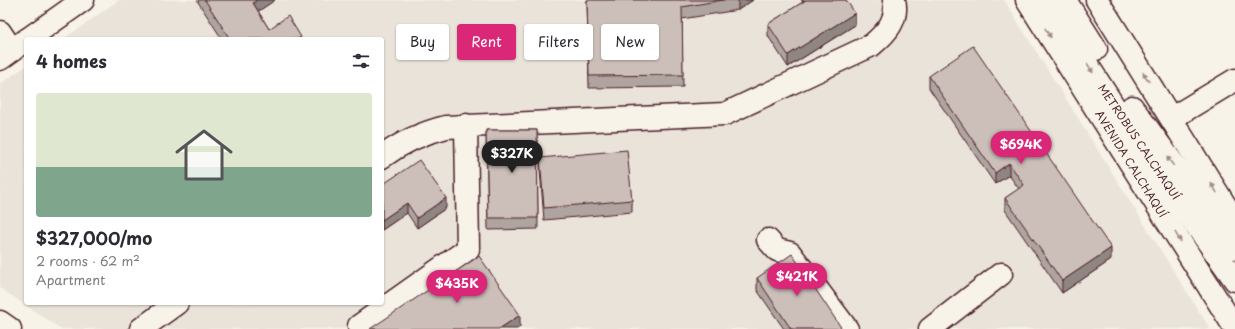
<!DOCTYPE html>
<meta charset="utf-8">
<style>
body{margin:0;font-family:"Playpen Sans",sans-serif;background:#f2f2f3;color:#2b2b33;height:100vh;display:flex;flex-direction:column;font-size:15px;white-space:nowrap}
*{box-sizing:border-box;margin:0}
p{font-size:13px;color:#7c7c81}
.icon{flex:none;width:22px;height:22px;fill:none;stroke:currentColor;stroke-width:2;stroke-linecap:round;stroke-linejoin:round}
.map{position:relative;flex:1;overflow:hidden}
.panel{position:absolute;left:24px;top:37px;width:360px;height:268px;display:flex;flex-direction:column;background:#fff;border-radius:4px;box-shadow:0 1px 3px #0004}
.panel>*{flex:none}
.top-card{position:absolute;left:396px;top:24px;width:380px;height:36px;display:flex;gap:8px}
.price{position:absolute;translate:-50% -34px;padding:0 9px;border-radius:14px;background:#db2777;color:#fff;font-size:13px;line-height:26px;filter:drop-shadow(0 1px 2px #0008)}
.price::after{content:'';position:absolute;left:50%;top:24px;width:12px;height:9px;margin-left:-6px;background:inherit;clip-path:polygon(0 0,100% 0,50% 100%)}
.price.selected{background:#222;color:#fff}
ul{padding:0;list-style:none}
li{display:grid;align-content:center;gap:8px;height:212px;padding:0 12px}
li span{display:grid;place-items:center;height:124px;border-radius:4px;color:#555}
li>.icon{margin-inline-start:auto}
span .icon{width:72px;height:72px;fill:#fffc;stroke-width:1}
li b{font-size:17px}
h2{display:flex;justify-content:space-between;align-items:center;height:48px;padding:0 12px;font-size:17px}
.pill{padding:0 14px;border-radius:4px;background:#fff;box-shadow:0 1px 3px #0004;font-size:14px;line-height:36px}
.pill.selected{background:#db2777;color:#fff}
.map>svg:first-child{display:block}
.built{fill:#eae3da}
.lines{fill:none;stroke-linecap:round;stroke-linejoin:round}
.minor-casing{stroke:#4a1f2b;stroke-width:25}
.major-casing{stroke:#4a1f2b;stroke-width:25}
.minor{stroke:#f7f3e8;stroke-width:22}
.major{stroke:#f7f3e8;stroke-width:22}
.wall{fill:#afa49f;stroke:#4a1f2b}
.shaded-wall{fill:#8f8682;stroke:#4a1f2b}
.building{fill:#ccbfb9;stroke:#4a1f2b}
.oneway{fill:#a0898a}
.labels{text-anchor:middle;stroke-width:3;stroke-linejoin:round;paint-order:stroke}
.street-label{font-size:11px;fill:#4a1f2b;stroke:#f7f3e8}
</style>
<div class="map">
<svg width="1235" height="329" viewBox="0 0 1235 329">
<rect width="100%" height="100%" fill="#f7f3e8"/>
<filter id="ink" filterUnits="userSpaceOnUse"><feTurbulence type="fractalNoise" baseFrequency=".025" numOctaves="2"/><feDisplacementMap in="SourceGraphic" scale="8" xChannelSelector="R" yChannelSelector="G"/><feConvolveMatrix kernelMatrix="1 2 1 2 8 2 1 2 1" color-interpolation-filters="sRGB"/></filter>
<g filter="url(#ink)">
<polygon class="built" points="119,0 1004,0 1210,329 61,329 0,288 0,84 26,66 26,303 382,303 382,39 64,39"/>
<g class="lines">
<defs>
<g id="minor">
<polyline points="1046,0 1136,141 1235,280"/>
<polyline points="1065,0 1096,49"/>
<polyline points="0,32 12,50"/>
<polyline points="1132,107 1235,248"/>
<polyline points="1172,118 1235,80"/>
<path d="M382 157C402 142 422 133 446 127L725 114 872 45C886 33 899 20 894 0"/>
<polyline points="768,240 777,250 790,253 847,329"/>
<polyline points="359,326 468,249 466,125"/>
<polyline points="141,329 177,303"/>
<polyline points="930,329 1001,274"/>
</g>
<g id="major">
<polyline points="1027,0 1235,328"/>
<polyline points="1097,0 1235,221"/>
<polyline points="28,39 83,0"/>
<polyline points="0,59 26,40"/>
<polyline points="0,322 10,329"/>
</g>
</defs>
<use href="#minor" class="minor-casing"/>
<use href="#major" class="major-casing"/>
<use href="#minor" class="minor"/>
<use href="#major" class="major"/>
</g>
<g class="wall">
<polygon points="198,0 275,0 258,11 269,29 301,39 222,39 198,2"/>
<polygon points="587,0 753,0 738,10 682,19 683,87 589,88"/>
<polygon points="801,0 846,0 855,25 788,67 768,36 768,24 803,2"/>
<polygon points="929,76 1111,260 1062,293 1005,210 1005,198 1019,189 1009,175 995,184 929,88"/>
<polygon points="486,130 537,130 538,229 488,230"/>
<polygon points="540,158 632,200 632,212 544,220 540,170"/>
<polygon points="382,185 446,208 417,228 407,213 382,230"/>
<polygon points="757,278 842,329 784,329 757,290"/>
</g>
<g class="shaded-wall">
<polygon points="257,0 275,0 253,15 253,3"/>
<polygon points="738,0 753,0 738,10"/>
<polygon points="855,13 855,25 788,67 788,55"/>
<polygon points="1009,163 1009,175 995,184 995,173"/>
<polygon points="446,198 446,208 417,228 417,218"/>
<polygon points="407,203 407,213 382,230 382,220"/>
<polygon points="1111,248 1111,260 1062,293 1062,281"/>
<polygon points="520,315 520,327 517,329 499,329"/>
</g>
<g class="building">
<polygon points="205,0 257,0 253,3 269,29 288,16 301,37 298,39 230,39"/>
<polygon points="587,0 723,0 682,7 683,75 589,76"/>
<polygon points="806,0 846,0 855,13 788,55 768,24"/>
<polygon points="973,46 1111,248 1062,281 1005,198 1024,185 1009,163 995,173 929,76"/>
<polygon points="486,130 537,130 538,218 488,218"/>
<polygon points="627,150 632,200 544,208 540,158"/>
<polygon points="419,160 446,198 417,218 407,203 382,220 382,185"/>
<polygon points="792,254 842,329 791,329 757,278"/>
<polygon points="479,256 520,315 499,329 370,329"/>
</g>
<defs><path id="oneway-solid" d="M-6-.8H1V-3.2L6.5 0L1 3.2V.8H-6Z"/></defs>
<g class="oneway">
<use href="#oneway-solid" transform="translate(1048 33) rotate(58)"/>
<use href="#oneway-solid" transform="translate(1090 68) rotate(58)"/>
<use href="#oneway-solid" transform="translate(1146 77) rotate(-122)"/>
<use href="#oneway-solid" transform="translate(1170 161) rotate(-127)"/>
<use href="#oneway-solid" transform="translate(1214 188) rotate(-122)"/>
<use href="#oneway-solid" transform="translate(1178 237) rotate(58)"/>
</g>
</g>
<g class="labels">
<g class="street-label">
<text transform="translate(1139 142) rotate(56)" y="4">METROBUS CALCHAQUÍ</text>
<text transform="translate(1131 164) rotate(58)" y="4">AVENIDA CALCHAQUÍ</text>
</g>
</g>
</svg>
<b class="price" style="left:1021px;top:165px">$694K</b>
<b class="price selected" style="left:512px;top:174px">$327K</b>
<b class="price" style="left:797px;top:297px">$421K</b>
<b class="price" style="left:457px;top:304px">$435K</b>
<div class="top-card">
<a class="pill">Buy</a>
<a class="pill selected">Rent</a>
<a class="pill">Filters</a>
<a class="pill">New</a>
</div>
<section class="panel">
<h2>4 homes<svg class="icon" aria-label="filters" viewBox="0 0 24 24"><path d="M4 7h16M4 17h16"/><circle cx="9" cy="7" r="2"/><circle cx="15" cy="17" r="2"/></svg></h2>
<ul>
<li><span style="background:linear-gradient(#dfe7d0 60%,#7fa58c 0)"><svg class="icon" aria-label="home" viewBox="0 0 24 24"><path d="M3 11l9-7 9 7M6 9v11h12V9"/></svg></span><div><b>$327,000/mo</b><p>2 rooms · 62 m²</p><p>Apartment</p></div></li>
</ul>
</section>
</div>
